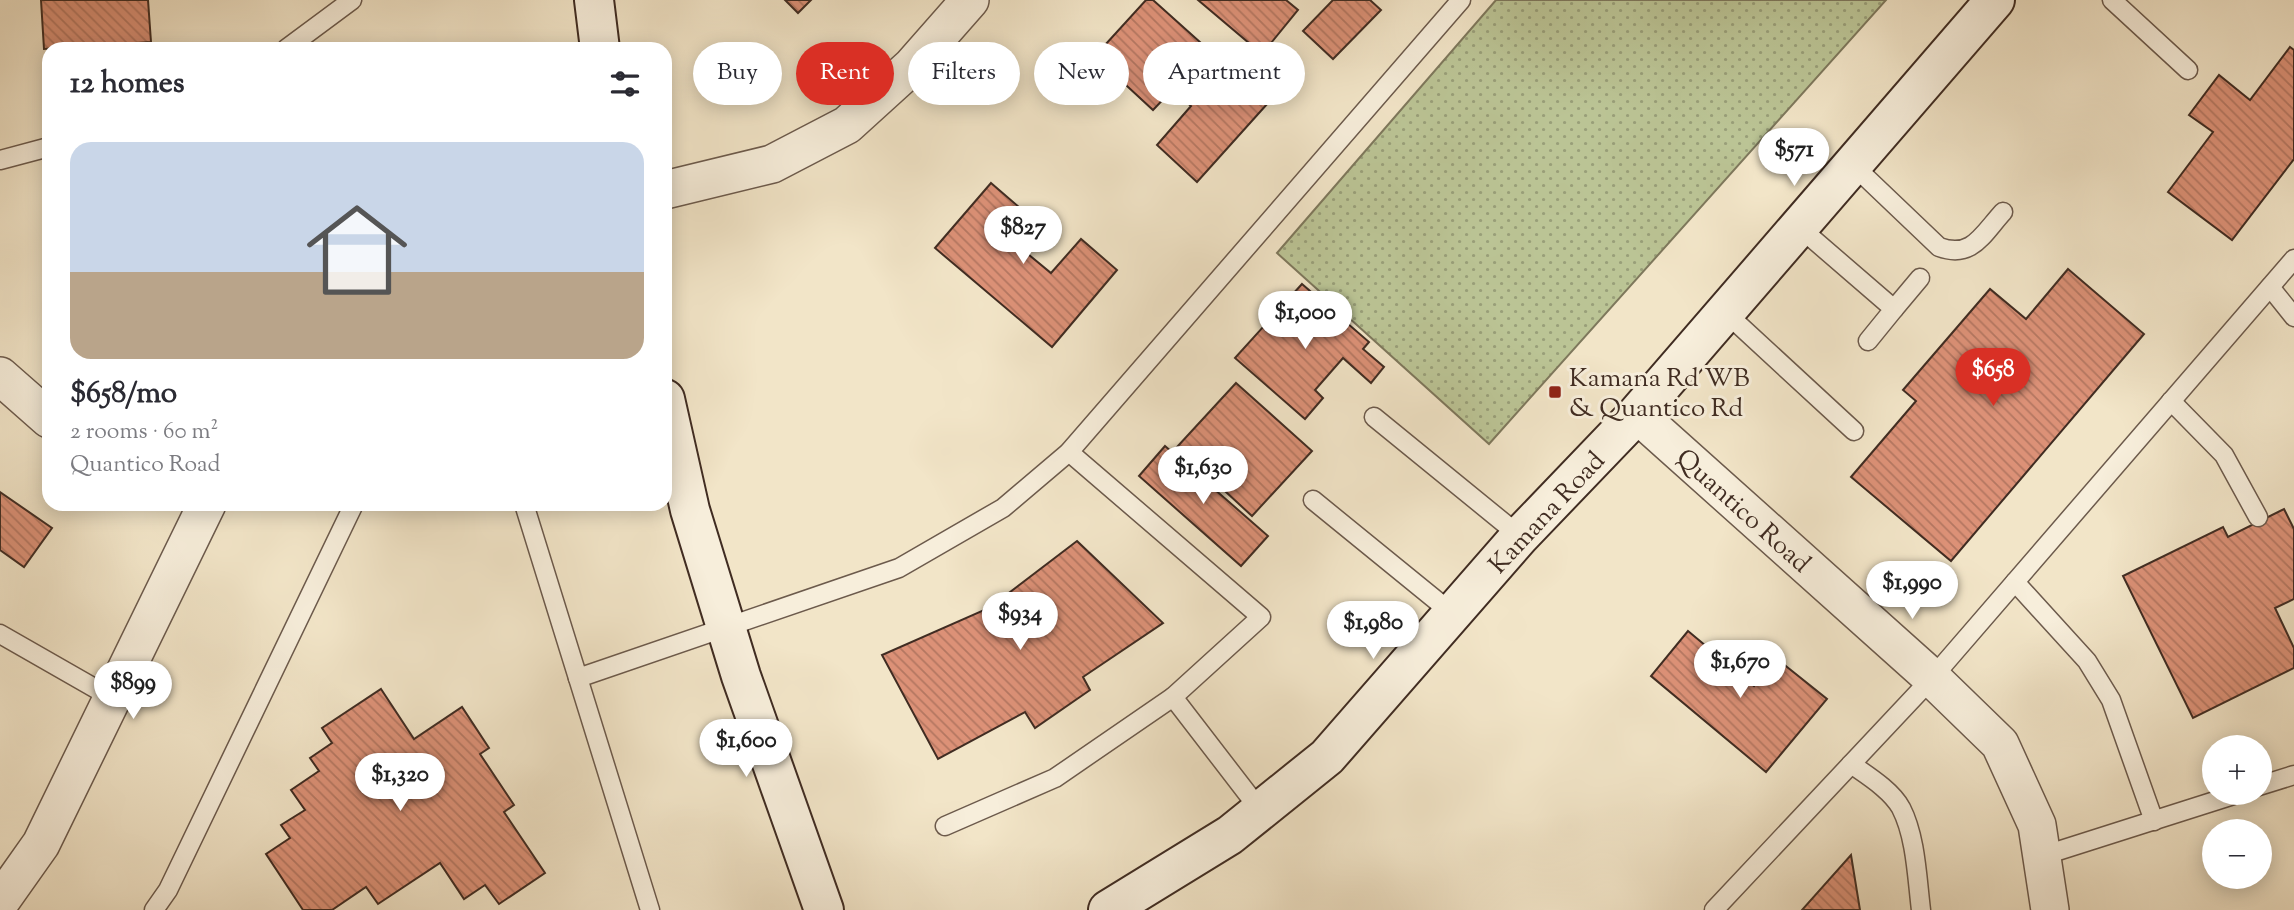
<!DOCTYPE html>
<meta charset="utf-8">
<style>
body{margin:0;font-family:"Sorts Mill Goudy",serif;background:#f2f2f3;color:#2b2b33;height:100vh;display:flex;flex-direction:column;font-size:26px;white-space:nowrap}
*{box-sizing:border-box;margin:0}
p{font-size:23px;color:#7c7c81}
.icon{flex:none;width:38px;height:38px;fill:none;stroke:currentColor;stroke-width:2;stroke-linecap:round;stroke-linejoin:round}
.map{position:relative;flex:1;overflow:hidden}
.side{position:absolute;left:42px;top:42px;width:630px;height:469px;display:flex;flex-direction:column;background:#fff;border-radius:21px;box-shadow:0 4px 18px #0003}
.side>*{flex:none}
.banner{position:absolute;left:693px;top:42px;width:665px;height:63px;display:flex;gap:14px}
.tools{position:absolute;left:2202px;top:735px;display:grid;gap:14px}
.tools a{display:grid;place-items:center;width:70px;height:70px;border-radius:50%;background:#fff;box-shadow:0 4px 18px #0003;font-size:35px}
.price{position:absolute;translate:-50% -60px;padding:0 16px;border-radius:24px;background:#fff;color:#222;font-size:23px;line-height:46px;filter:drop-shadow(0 2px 4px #0008)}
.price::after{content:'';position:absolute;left:50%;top:42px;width:21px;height:16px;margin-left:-10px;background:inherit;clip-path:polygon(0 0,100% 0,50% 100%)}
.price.selected{background:#d93025;color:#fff}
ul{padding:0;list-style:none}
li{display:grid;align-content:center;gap:14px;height:371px;padding:0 28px}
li+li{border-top:2px solid #e1e1e2}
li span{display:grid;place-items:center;height:217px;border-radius:21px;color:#555}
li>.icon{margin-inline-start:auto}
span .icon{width:126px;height:126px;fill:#fffc;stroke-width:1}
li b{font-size:30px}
h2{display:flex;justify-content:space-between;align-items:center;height:84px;padding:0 28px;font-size:30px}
.chip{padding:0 24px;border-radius:32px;background:#fff;box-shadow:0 4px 18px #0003;font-size:24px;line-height:63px}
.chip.selected{background:#d93025;color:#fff}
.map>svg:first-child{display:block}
.grass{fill:url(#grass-dots);stroke:#7e785c;stroke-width:2}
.building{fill:url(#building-back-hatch);stroke:#402c22;stroke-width:2}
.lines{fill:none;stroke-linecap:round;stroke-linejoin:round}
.lane-casing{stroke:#6c5a4c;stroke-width:21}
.street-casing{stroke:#6c5a4c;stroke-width:40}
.secondary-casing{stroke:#402c22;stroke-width:42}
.lane{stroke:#f7eedb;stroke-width:18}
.street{stroke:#f7eedb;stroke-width:37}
.secondary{stroke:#f7eedb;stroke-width:38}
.poi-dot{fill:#8f2418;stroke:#f7eedb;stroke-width:2.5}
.labels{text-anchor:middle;stroke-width:6;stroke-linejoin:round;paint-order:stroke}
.poi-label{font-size:26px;fill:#402c22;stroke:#f7eedb;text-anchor:start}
.street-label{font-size:26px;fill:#402c22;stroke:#f7eedb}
</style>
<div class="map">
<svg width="2294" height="910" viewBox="0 0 2294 910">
<defs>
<pattern id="grass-dots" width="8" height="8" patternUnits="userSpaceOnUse" patternTransform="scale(1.75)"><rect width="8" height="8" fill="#bbc495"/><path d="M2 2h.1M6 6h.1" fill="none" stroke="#999f79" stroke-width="1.8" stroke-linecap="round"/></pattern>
<pattern id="building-back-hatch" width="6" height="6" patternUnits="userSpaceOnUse" patternTransform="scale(1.75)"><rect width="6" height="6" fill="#dc9177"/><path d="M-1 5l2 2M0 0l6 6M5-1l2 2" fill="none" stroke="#b47761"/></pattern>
</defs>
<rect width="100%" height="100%" fill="#f2e5c8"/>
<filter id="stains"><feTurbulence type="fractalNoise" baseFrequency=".00286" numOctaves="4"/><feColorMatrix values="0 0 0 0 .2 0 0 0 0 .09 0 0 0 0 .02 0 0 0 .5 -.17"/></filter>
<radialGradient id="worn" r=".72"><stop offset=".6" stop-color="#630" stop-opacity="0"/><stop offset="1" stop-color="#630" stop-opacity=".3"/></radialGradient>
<polygon class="grass" points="1496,0 1886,0 1489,444 1277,253"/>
<g class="building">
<polygon points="41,0 148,0 151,42 44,49"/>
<polygon points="785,0 811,0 798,13"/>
<polygon points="1146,0 1153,0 1268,103 1197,182 1157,145 1191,106 1172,90 1153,110 1115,75 1125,63 1105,45"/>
<polygon points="1198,0 1286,0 1298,10 1262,54"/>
<polygon points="1333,0 1370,0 1381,10 1333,59 1303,31"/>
<polygon points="2290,47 2294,50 2294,159 2232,240 2168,192 2213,132 2189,115 2219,75 2250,100"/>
<polygon points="991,183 1042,227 1023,250 1051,273 1081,239 1117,270 1052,347 935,248"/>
<polygon points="2068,269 2144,334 1951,561 1851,477 1916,401 1903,390 1990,289 2026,319"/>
<polygon points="1302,284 1369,342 1363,349 1384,367 1371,383 1343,358 1315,390 1323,398 1305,419 1235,358"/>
<polygon points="1236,383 1312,451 1252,516 1177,447"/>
<polygon points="1165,446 1268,536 1241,566 1139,476"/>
<polygon points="0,492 52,528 24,567 0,550"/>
<polygon points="2284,509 2294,529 2294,599 2275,608 2294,648 2294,668 2193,718 2123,576 2223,527 2228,537"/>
<polygon points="1077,541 1163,623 1083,677 1090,690 1035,728 1025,712 938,759 882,655 989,608"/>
<polygon points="1688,631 1754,686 1777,659 1827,699 1766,772 1651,676"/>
<polygon points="381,689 414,739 462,707 489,748 480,754 514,805 504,812 545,873 499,904 485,885 464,899 440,863 378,904 366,887 332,910 303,910 266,854 290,838 281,825 305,810 291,790 319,771 310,758 332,743 322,728"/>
<polygon points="1851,855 1860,910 1802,910"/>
</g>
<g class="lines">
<defs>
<g id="lane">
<polyline points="2112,0 2188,70"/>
<polyline points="286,49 352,0"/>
<polyline points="0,160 49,147"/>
<path d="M1853 165 1939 247C1972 259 1982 235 2003 212"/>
<polyline points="1799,227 1894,309 1868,341"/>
<polyline points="2270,287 2294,317"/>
<polyline points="1894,309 1920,278"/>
<polyline points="1725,312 1854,431"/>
<polyline points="2171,401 2224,455 2258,517"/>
<polyline points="1374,417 1520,536"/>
<polyline points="1069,452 1261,617 1173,697"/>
<polyline points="1313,500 1453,614"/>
<polyline points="524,504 650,910"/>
<polyline points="2015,582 2087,661 2111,700 2154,821"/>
<polyline points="0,634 112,698"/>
<polyline points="578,678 899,568 1003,508 1069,452 1461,0"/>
<path d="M1851 764C1868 776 1891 790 1901 808 1916 837 1917 878 1921 910"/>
<polyline points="2259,786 2294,775"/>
<polyline points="945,826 1055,778 1173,697 1260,810"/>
<polyline points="2042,856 2240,793"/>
<polyline points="154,910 168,890 354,504"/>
<polyline points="1714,910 1932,678 2294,259"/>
</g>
<g id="street">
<polyline points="665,190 772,164 847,125 912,66 970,0"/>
<polyline points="0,376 49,419"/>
<polyline points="1637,414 1932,678 2000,744 2037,825 2050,910"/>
<polyline points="0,902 41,844 207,504"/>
</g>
<g id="secondary">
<polyline points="594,0 600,49"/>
<polyline points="665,399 690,510 741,676 824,910"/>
<polyline points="1108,910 1230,835 1327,757 1520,536 1637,414 1995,0"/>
</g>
</defs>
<use href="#lane" class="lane-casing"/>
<use href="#street" class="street-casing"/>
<use href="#secondary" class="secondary-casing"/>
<use href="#lane" class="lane"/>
<use href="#street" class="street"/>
<use href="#secondary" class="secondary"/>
</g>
<rect class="poi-dot" x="1548" y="385" width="14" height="14" rx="3.5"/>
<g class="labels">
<g class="poi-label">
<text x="1569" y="386">Kamana Rd WB<tspan x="1569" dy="30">&amp; Quantico Rd</tspan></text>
</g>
<g class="street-label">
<text transform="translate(1744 510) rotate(42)" y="9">Quantico Road</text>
<text transform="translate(1546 512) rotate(-47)" y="9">Kamana Road</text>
</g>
</g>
<rect width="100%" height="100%" filter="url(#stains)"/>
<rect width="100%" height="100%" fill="url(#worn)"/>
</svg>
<div class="tools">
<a>+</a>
<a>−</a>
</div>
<b class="price" style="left:1794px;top:188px">$571</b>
<b class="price" style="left:1023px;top:266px">$827</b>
<b class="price" style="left:1305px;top:351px">$1,000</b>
<b class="price selected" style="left:1993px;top:408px">$658</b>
<b class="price" style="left:1203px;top:506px">$1,630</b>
<b class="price" style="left:1912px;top:621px">$1,990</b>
<b class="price" style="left:1020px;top:652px">$934</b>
<b class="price" style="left:1373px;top:661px">$1,980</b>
<b class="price" style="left:1740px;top:700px">$1,670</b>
<b class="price" style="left:133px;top:721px">$899</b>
<b class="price" style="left:746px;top:779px">$1,600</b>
<b class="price" style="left:400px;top:813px">$1,320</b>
<div class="banner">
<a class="chip">Buy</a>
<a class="chip selected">Rent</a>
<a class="chip">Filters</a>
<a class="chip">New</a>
<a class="chip">Apartment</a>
</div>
<section class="side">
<h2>12 homes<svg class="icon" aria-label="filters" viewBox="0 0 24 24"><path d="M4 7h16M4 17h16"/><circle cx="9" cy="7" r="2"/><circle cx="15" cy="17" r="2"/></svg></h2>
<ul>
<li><span style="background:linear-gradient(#c9d6e8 60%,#b9a48a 0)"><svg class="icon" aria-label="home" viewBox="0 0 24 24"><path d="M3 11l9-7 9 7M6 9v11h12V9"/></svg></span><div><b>$658/mo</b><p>2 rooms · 60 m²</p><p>Quantico Road</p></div></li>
</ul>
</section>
</div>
